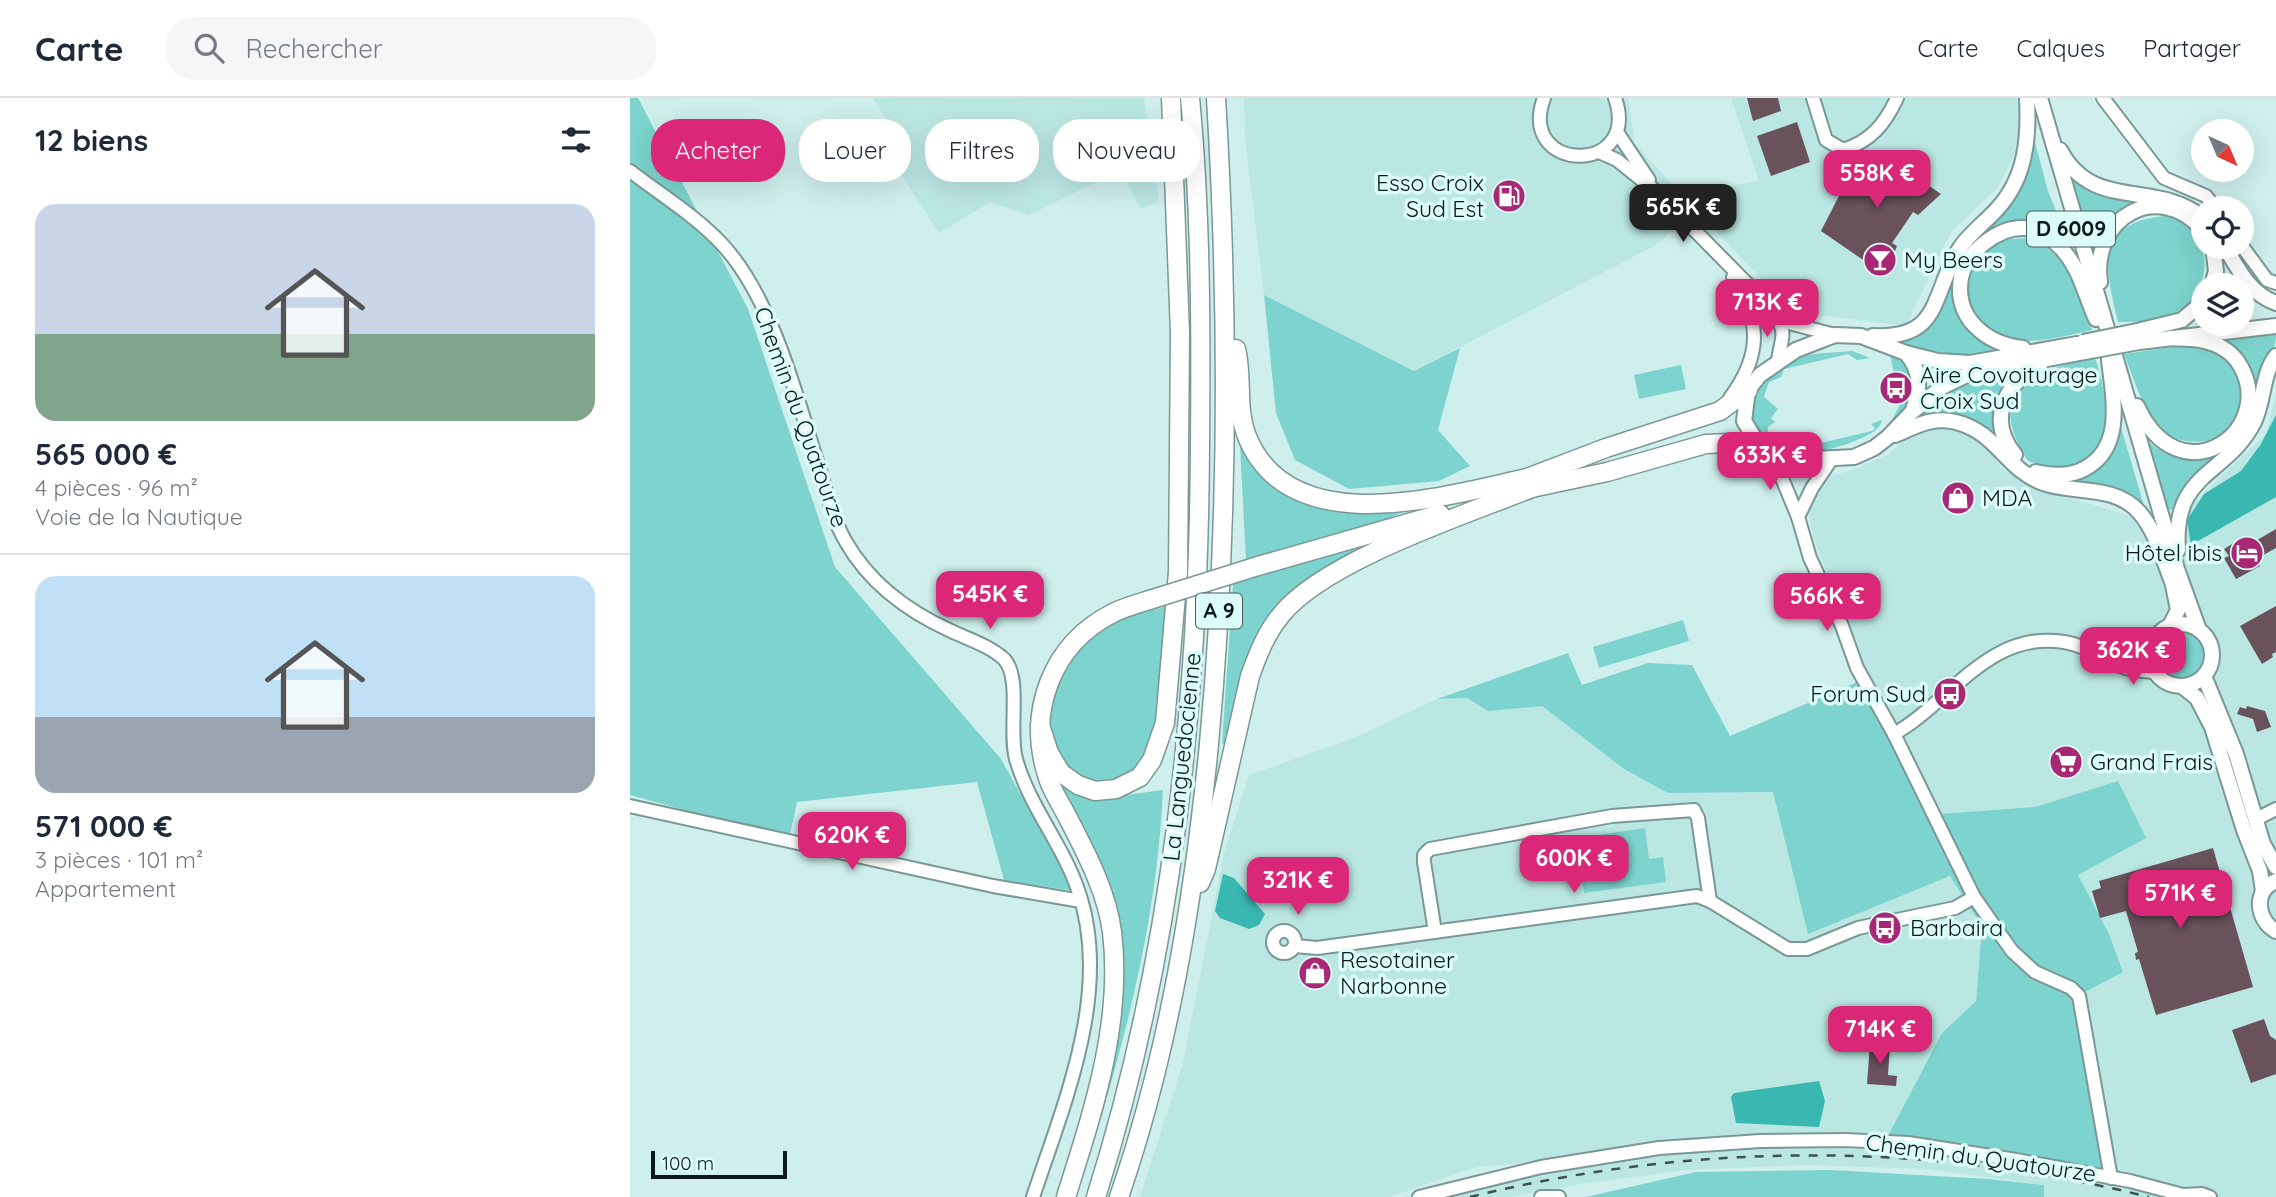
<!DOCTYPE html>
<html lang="fr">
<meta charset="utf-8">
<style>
body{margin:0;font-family:Quicksand,sans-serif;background:#f6f6f7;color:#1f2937;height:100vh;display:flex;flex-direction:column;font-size:26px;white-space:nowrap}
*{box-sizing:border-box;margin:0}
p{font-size:23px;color:#747a83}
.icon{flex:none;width:38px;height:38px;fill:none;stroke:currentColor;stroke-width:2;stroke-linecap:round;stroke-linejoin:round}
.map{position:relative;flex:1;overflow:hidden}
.sheet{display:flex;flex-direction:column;background:#fff;width:630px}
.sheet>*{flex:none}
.guide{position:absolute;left:21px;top:21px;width:665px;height:63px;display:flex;gap:14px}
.needle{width:46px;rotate:136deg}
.fabs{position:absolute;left:1561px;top:21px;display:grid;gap:14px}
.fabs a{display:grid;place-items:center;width:63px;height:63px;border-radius:50%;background:#fff;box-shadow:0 7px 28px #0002;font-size:35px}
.scale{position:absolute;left:21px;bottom:18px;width:136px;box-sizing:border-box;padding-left:7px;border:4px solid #0d1918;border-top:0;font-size:19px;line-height:24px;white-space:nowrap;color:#0d1918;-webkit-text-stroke:5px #dbfcf9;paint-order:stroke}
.price{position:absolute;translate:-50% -60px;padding:0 16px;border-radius:14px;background:#db2777;color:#fff;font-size:23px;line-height:46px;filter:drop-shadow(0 2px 4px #0008)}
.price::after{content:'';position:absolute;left:50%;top:42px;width:21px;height:16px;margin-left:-10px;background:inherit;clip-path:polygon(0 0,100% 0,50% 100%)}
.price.selected{background:#222;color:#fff}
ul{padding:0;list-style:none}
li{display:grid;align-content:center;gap:14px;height:371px;padding:0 35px}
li+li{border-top:2px solid #e0e1e3}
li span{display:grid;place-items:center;height:217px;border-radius:21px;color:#555}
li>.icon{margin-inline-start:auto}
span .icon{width:126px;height:126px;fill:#fffc;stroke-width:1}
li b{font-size:30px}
h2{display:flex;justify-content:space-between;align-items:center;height:84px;padding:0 35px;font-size:30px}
.pill{padding:0 24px;border-radius:28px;background:#fff;box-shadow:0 7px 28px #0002;font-size:24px;line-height:63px}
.pill.selected{background:#db2777;color:#fff}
header{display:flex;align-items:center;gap:42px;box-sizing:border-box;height:98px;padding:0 35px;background:#fff;border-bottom:2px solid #e0e1e3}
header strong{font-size:33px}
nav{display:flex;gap:38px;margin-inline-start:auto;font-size:24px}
.search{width:490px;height:63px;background:#f6f6f7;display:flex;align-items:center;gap:18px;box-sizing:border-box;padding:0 24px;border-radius:28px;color:#747a83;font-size:26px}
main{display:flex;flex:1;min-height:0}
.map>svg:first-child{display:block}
.built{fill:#bbe7e3}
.green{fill:#7dd3cd}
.water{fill:#38b8b1}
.building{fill:#69525c}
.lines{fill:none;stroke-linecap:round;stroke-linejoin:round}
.minor-casing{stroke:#799896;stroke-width:16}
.major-casing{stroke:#799896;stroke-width:18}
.highway-casing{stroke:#799896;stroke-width:21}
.minor{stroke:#fff;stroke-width:12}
.major{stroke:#fff;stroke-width:14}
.highway{stroke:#fff;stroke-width:18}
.rail{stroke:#3f504f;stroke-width:2.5;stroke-dasharray:9 9;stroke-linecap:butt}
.major-bridge-casing{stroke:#799896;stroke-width:18;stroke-linecap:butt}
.highway-bridge-casing{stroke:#799896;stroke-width:21;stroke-linecap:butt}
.major-bridge{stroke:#fff;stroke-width:14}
.highway-bridge{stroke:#fff;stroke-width:18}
.labels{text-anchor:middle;stroke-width:7;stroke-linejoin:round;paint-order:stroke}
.shield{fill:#dbfcf9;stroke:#4b5d5c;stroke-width:2}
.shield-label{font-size:21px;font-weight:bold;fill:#0d1918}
.poi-label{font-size:23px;fill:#0d1918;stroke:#dbfcf9;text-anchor:start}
.street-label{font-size:23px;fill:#0d1918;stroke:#dbfcf9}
</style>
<header>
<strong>Carte</strong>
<div class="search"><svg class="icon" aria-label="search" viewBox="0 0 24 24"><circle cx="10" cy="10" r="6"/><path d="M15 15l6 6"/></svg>Rechercher</div>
<nav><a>Carte</a><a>Calques</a><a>Partager</a></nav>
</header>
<main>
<section class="sheet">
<h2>12 biens<svg class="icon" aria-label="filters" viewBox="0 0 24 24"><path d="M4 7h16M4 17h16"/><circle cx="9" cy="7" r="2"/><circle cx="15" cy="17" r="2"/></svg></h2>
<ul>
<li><span style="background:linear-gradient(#c9d6e8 60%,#7fa58c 0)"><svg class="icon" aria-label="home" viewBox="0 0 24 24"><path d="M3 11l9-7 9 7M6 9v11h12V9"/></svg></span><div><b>565 000 €</b><p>4 pièces · 96 m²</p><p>Voie de la Nautique</p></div></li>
<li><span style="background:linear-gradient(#bfe0f5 65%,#9aa5b1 0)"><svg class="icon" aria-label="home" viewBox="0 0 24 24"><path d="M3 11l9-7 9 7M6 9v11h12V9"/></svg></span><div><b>571 000 €</b><p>3 pièces · 101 m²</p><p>Appartement</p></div></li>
</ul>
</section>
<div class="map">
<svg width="1646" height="1099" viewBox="0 0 1646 1099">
<rect width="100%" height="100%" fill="#ceefec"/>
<g class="built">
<polygon points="243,0 514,0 529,105 510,110 491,72 399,117 360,104 309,135 261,61 263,32"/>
<polygon points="614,0 998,0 1005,46 1067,113 1073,93 1129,83 1101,0 1393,0 1394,38 1368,89 1321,134 1276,228 1164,214 1067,114 1024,148 784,273 634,197 615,41"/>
<polygon points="1646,295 1646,1099 1414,1099 1414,1087 1297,1071 1175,1067 1057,1072 944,1087 881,1099 813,1099 942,1068 995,1060 1114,1050 1236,1051 1298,1055 1490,1087 1455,894 1493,874 1479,836 1447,776 1515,740 1488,683 1405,709 1297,717 1230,583 1228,553 1183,439 1179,417 1183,399 1201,378 1228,370 1259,356 1277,339 1300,329 1323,331 1346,337 1371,369 1394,386 1500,418 1523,440 1551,429 1562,406 1636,336"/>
<polygon points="837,600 858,613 912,608 994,671 1038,695 1143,694 1179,835 1320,778 1352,829 1346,903 1312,935 1259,1036 846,1069 760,1099 510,1099 553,965 594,755 619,677 719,642 807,601"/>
</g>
<g class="green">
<polygon points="0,0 8,0 118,211 205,469 371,661 444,793 374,782 347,684 167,704 159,741 0,697"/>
<path d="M1402 33 1418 93 1437 140 1433 142C1397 112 1386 124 1348 143 1328 197 1309 218 1368 253 1333 260 1304 255 1270 244L1284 238 1333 155 1365 119Z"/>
<polygon points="1437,78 1442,78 1459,91 1510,105 1460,157"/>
<path d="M1535 118C1543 121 1554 123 1560 129 1584 154 1577 197 1547 214 1527 224 1509 224 1488 224 1475 169 1463 125 1535 118Z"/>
<path d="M1398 140C1440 156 1449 193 1462 232 1437 238 1390 250 1366 238 1330 219 1331 169 1362 147 1372 140 1386 141 1398 140Z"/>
<polygon points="634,197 784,273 830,250 808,332 840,368 809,383 719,391 665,362 646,315"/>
<path d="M1646 236C1646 255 1632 275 1627 293 1624 265 1614 256 1591 241Z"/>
<path d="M1556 247C1565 248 1576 248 1583 252 1632 282 1616 351 1557 343 1548 342 1540 340 1533 333 1512 311 1505 284 1494 256Z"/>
<path d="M1222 253 1240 260 1227 262 1218 256 1154 271 1151 279 1139 284 1134 299 1148 311 1141 320 1145 324 1138 329V339L1143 345 1153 346 1161 352 1242 333 1245 330 1241 326 1252 322C1250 333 1236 338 1225 343 1207 350 1181 358 1161 355 1102 346 1114 286 1157 263 1175 254 1203 255 1222 253Z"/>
<path d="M1260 256C1299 277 1280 307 1257 332L1270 306Z"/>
<path d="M1465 260C1486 322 1484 388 1398 363 1353 295 1402 271 1465 260Z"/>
<polygon points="1051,267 1056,291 1009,301 1004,277"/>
<path d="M1386 274C1368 298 1361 306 1368 337L1324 316 1295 317 1294 313 1318 291Z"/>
<polygon points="609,328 668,397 782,410 748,425 616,463"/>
<path d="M1491 329 1515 411C1494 388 1466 385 1437 384L1464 375 1486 347Z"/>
<path d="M1519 344C1541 363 1561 363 1588 357L1554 391 1542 412 1537 411Z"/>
<polygon points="748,443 659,502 596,648 592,645 603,486"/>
<polygon points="538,508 534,596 517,660 497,680 466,687 436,671 424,653 418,623 421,600 431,574 448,551 470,532 489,521"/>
<polygon points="1053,522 1059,543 969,570 963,549"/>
<circle cx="1551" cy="557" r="26"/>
<polygon points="938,555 952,587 1018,565 1062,567 1100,638 1230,583 1297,717 1405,709 1488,683 1516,740 1448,777 1479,836 1493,874 1455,894 1487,1072 1259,1036 1312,935 1346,903 1352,829 1320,778 1178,836 1143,694 1038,695 994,671 912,608 858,613 837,600 807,601"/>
<path d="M418 670 488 698 533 692C527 830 489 968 446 1099H441L467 1011 486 829Z"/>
<polygon points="1015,730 1019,761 1033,759 1036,784 954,795 947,740"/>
<polygon points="1201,1072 1358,1081 1414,1087 1414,1099 956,1099 1066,1074"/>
</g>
<g class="water">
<polygon points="1646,317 1646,399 1561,447 1557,422 1574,396 1611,373 1631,346"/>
<polygon points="593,776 604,780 635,816 629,827 619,831 590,820 585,813"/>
<polygon points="1189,983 1195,1003 1189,1029 1106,1025 1101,999 1104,995"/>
</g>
<g class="building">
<polygon points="1117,0 1148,0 1151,13 1123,23"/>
<polygon points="1167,24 1180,64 1141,78 1127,38"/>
<polygon points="1247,52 1311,96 1288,117 1283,114 1277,123 1262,145 1267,148 1255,177 1191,133 1211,94 1226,73 1235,63 1238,65"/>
<polygon points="1646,431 1646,450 1626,461 1630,468 1606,481 1594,460 1599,458 1594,451 1612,440 1617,448"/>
<polygon points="1646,508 1646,554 1642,556 1643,559 1632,566 1610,528"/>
<polygon points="1617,608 1635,613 1641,629 1627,634 1623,621 1607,616 1610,609 1616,611"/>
<polygon points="1583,750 1623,889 1526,917 1509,861 1506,862 1505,855 1508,854 1496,813 1470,820 1462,793 1471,790 1469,783"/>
<polygon points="1634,921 1640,938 1646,942 1646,976 1621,985 1602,932"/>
<polygon points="1240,945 1260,947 1258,977 1267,978 1266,988 1237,986"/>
</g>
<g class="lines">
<defs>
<g id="minor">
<path d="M914 0C886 76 1012 78 985 0"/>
<path d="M1183 0 1196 42 1213 52C1241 43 1255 26 1267 0"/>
<polyline points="1473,0 1534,80 1576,98 1585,110"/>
<polyline points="987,34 1019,82"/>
<polyline points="969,54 987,62 1027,94 1144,213 1159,225 1205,237"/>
<path d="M0 73C30 96 64 117 90 144 142 198 167 300 189 370 197 395 203 422 216 444 240 486 279 514 321 533 338 541 360 548 374 561 392 580 378 633 386 661 399 708 433 747 448 792 483 892 434 1005 403 1099"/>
<polyline points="1612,148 1637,182 1646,185"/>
<path d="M1146 217C1158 238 1150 242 1148 263"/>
<path d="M1100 300C1131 258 1132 224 1103 179"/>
<polyline points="1142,356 1168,419 1180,460 1212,528 1227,570 1264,636 1344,799 1382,853 1405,874 1441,890 1449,898 1481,1080"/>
<polyline points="1168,419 1182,390 1201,362"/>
<polyline points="1490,568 1520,555"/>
<path d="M1264 636C1321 604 1358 532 1434 544 1455 547 1473 561 1493 569 1503 573 1514 573 1525 574"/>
<polyline points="0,708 363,788 451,803"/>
<polyline points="1626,721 1646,711"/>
<circle cx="654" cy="844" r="11"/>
<polyline points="805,834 794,764 794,757 800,751 982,718 1064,712 1068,720 1080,803"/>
<polyline points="665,848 687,850 1067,798 1080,803 1158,851 1177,851 1228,830 1325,810 1344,799"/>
<polyline points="789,1099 911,1069 1029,1050 1130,1043 1215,1042 1278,1045 1386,1062 1500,1083 1553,1097 1572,1096 1580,1099"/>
<polyline points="911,1099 929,1099"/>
</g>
<g id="major">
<polyline points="1410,0 1547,471 1569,532"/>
<path d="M1430 52C1463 115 1526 81 1573 120"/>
<path d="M1595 149C1608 171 1620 196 1646 205"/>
<path d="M1470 184C1461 119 1528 81 1573 132"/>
<polyline points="1582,187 1586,173 1583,149"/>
<polyline points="1507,233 1552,222 1573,204"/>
<path d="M1243 238C1311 241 1301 199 1328 153 1338 136 1355 125 1368 110 1396 79 1399 40 1397 0"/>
<polyline points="1509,244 1646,228"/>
<polyline points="1447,246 1340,265 1308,263 1276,255 1231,238 1205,237 1166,252 1130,277 1118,292 1114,323 1130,349 1142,356 1167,362 1224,359 1244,350 1257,340 1283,313 1312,289 1339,276 1449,255"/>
<path d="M1393 250C1357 246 1324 221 1331 180 1336 154 1368 129 1394 130 1408 130 1421 140 1431 150 1450 170 1455 197 1466 221"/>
<path d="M1276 255C1292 273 1290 291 1283 312"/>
<path d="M1507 308C1550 402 1646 333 1611 269 1604 256 1593 248 1578 244 1567 240 1553 241 1541 240"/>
<path d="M1265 337C1286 328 1303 318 1326 324 1368 335 1375 371 1413 385 1444 396 1484 386 1509 414 1527 434 1534 466 1545 491"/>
<path d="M1385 357C1356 321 1375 286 1411 265"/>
<path d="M1406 374C1423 378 1439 379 1454 371 1495 350 1483 299 1479 262"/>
<path d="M1548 452C1542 373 1596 379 1624 324 1634 304 1632 276 1646 258"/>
<circle cx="1551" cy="557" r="31"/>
<polyline points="1540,528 1548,512 1542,482"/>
<polyline points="1574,578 1606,656 1633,746 1646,769"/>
<polyline points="1552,588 1567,600 1582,629 1614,732 1630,773 1633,793"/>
<path d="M1646 783C1623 792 1626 822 1646 833"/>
</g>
<g id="highway">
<path d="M606 251C613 279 606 308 616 336 658 447 818 397 902 379"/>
<polyline points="892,382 976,350 1090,313 1118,292"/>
<polyline points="897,391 977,374 1076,346 1098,345 1130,349"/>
<polyline points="628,468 810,416"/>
<polyline points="410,627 419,655 431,675 448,687 465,693 486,691 510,679 522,662 535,625 548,474 550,235 541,0"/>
<path d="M570 785 576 771 620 578C628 556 636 535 651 517 695 462 840 415 907 388"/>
<path d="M436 1099C463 1013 493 925 482 834 477 794 456 755 438 720 431 706 421 692 417 677 397 612 422 546 483 515 497 508 514 504 529 499"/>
<path d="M466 1099C543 856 569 599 570 345 571 230 571 115 560 0"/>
<path d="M489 1099C539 954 564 799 579 646 599 431 599 216 586 0"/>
</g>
</defs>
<use href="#minor" class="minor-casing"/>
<use href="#major" class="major-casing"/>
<use href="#highway" class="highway-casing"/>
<use href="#minor" class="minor"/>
<use href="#major" class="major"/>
<use href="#highway" class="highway"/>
<path class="rail" d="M840 1099C1064 1044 1295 1043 1519 1099"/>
<defs>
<g id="major-bridge">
<polyline points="1453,244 1507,233"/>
<polyline points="1449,255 1509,244"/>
</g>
<polyline id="highway-bridge" points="529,499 628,468"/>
</defs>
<use href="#major-bridge" class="major-bridge-casing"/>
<use href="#highway-bridge" class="highway-bridge-casing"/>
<use href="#major-bridge" class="major-bridge"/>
<use href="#highway-bridge" class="highway-bridge"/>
</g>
<defs>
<symbol id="fuel-disc" viewBox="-11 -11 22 22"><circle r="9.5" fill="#a92875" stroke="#dbfcf9"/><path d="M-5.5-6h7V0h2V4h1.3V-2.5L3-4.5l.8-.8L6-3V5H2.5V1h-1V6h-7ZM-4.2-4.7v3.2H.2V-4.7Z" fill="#fff"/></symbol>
<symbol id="bar-disc" viewBox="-11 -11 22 22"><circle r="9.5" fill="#a92875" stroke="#dbfcf9"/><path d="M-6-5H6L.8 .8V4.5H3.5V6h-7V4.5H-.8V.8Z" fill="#fff"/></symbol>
<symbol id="bus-disc" viewBox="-11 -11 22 22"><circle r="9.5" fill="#a92875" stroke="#dbfcf9"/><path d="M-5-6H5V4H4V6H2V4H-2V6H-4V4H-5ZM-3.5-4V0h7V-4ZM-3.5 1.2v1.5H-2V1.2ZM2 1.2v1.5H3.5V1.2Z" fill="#fff"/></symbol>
<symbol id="shop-disc" viewBox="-11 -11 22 22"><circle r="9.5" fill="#a92875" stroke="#dbfcf9"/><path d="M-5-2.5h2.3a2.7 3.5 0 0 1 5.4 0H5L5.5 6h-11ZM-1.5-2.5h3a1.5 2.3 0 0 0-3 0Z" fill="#fff"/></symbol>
<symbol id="hotel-disc" viewBox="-11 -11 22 22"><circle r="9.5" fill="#a92875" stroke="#dbfcf9"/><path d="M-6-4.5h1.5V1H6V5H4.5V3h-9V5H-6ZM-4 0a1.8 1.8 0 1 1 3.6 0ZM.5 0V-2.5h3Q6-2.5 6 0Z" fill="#fff"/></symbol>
<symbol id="supermarket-disc" viewBox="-11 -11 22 22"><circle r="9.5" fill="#a92875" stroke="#dbfcf9"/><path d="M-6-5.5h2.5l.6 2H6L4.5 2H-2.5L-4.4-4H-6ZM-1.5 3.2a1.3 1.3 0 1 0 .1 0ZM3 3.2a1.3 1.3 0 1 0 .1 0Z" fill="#fff"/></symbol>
</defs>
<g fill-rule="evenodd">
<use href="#fuel-disc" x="860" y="79" width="38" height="38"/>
<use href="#bar-disc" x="1231" y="143" width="38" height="38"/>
<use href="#bus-disc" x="1247" y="271" width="38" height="38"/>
<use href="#shop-disc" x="1309" y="381" width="38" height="38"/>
<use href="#hotel-disc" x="1598" y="436" width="38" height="38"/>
<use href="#bus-disc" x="1301" y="577" width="38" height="38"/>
<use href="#supermarket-disc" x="1417" y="645" width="38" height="38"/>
<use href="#bus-disc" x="1236" y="811" width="38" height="38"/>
<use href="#shop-disc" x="666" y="856" width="38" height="38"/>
</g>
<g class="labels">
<g class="shield">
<rect x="1397" y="113.5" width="88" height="35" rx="5"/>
<rect x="566" y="495.5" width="46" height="35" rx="5"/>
</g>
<g class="shield-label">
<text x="1441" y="138">D 6009</text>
<text x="589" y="520">A 9</text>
</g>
<g class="poi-label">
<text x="854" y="93" text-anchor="end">Esso Croix<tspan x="854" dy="26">Sud Est</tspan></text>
<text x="1274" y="170">My Beers</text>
<text x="1290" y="285">Aire Covoiturage<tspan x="1290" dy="26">Croix Sud</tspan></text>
<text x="1352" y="408">MDA</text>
<text x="1592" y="463" text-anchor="end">Hôtel ibis</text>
<text x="1296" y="604" text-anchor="end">Forum Sud</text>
<text x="1460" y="672">Grand Frais</text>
<text x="1280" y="838">Barbaira</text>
<text x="710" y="870">Resotainer<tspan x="710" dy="26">Narbonne</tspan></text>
</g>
<g class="street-label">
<text transform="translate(171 319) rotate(70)" y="8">Chemin du Quatourze</text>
<text transform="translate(552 659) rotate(-84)" y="8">La Languedocienne</text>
<text transform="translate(1351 1060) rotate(8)" y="8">Chemin du Quatourze</text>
</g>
</g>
</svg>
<div class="fabs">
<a><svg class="needle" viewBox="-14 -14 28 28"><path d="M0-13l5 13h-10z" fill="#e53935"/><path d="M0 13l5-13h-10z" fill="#747a83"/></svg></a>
<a><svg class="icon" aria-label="locate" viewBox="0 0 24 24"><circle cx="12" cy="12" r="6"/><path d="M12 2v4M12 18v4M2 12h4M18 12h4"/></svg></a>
<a><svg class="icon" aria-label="layers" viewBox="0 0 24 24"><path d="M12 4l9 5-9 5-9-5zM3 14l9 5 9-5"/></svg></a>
</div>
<div class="scale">100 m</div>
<b class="price" style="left:1247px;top:112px">558K €</b>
<b class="price selected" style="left:1053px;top:146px">565K €</b>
<b class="price" style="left:1137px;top:241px">713K €</b>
<b class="price" style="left:1140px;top:394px">633K €</b>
<b class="price" style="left:360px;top:533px">545K €</b>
<b class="price" style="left:1197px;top:535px">566K €</b>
<b class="price" style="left:1503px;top:589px">362K €</b>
<b class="price" style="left:222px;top:774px">620K €</b>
<b class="price" style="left:944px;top:797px">600K €</b>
<b class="price" style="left:668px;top:819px">321K €</b>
<b class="price" style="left:1550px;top:832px">571K €</b>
<b class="price" style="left:1250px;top:968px">714K €</b>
<div class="guide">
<a class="pill selected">Acheter</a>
<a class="pill">Louer</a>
<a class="pill">Filtres</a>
<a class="pill">Nouveau</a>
</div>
</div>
</main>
